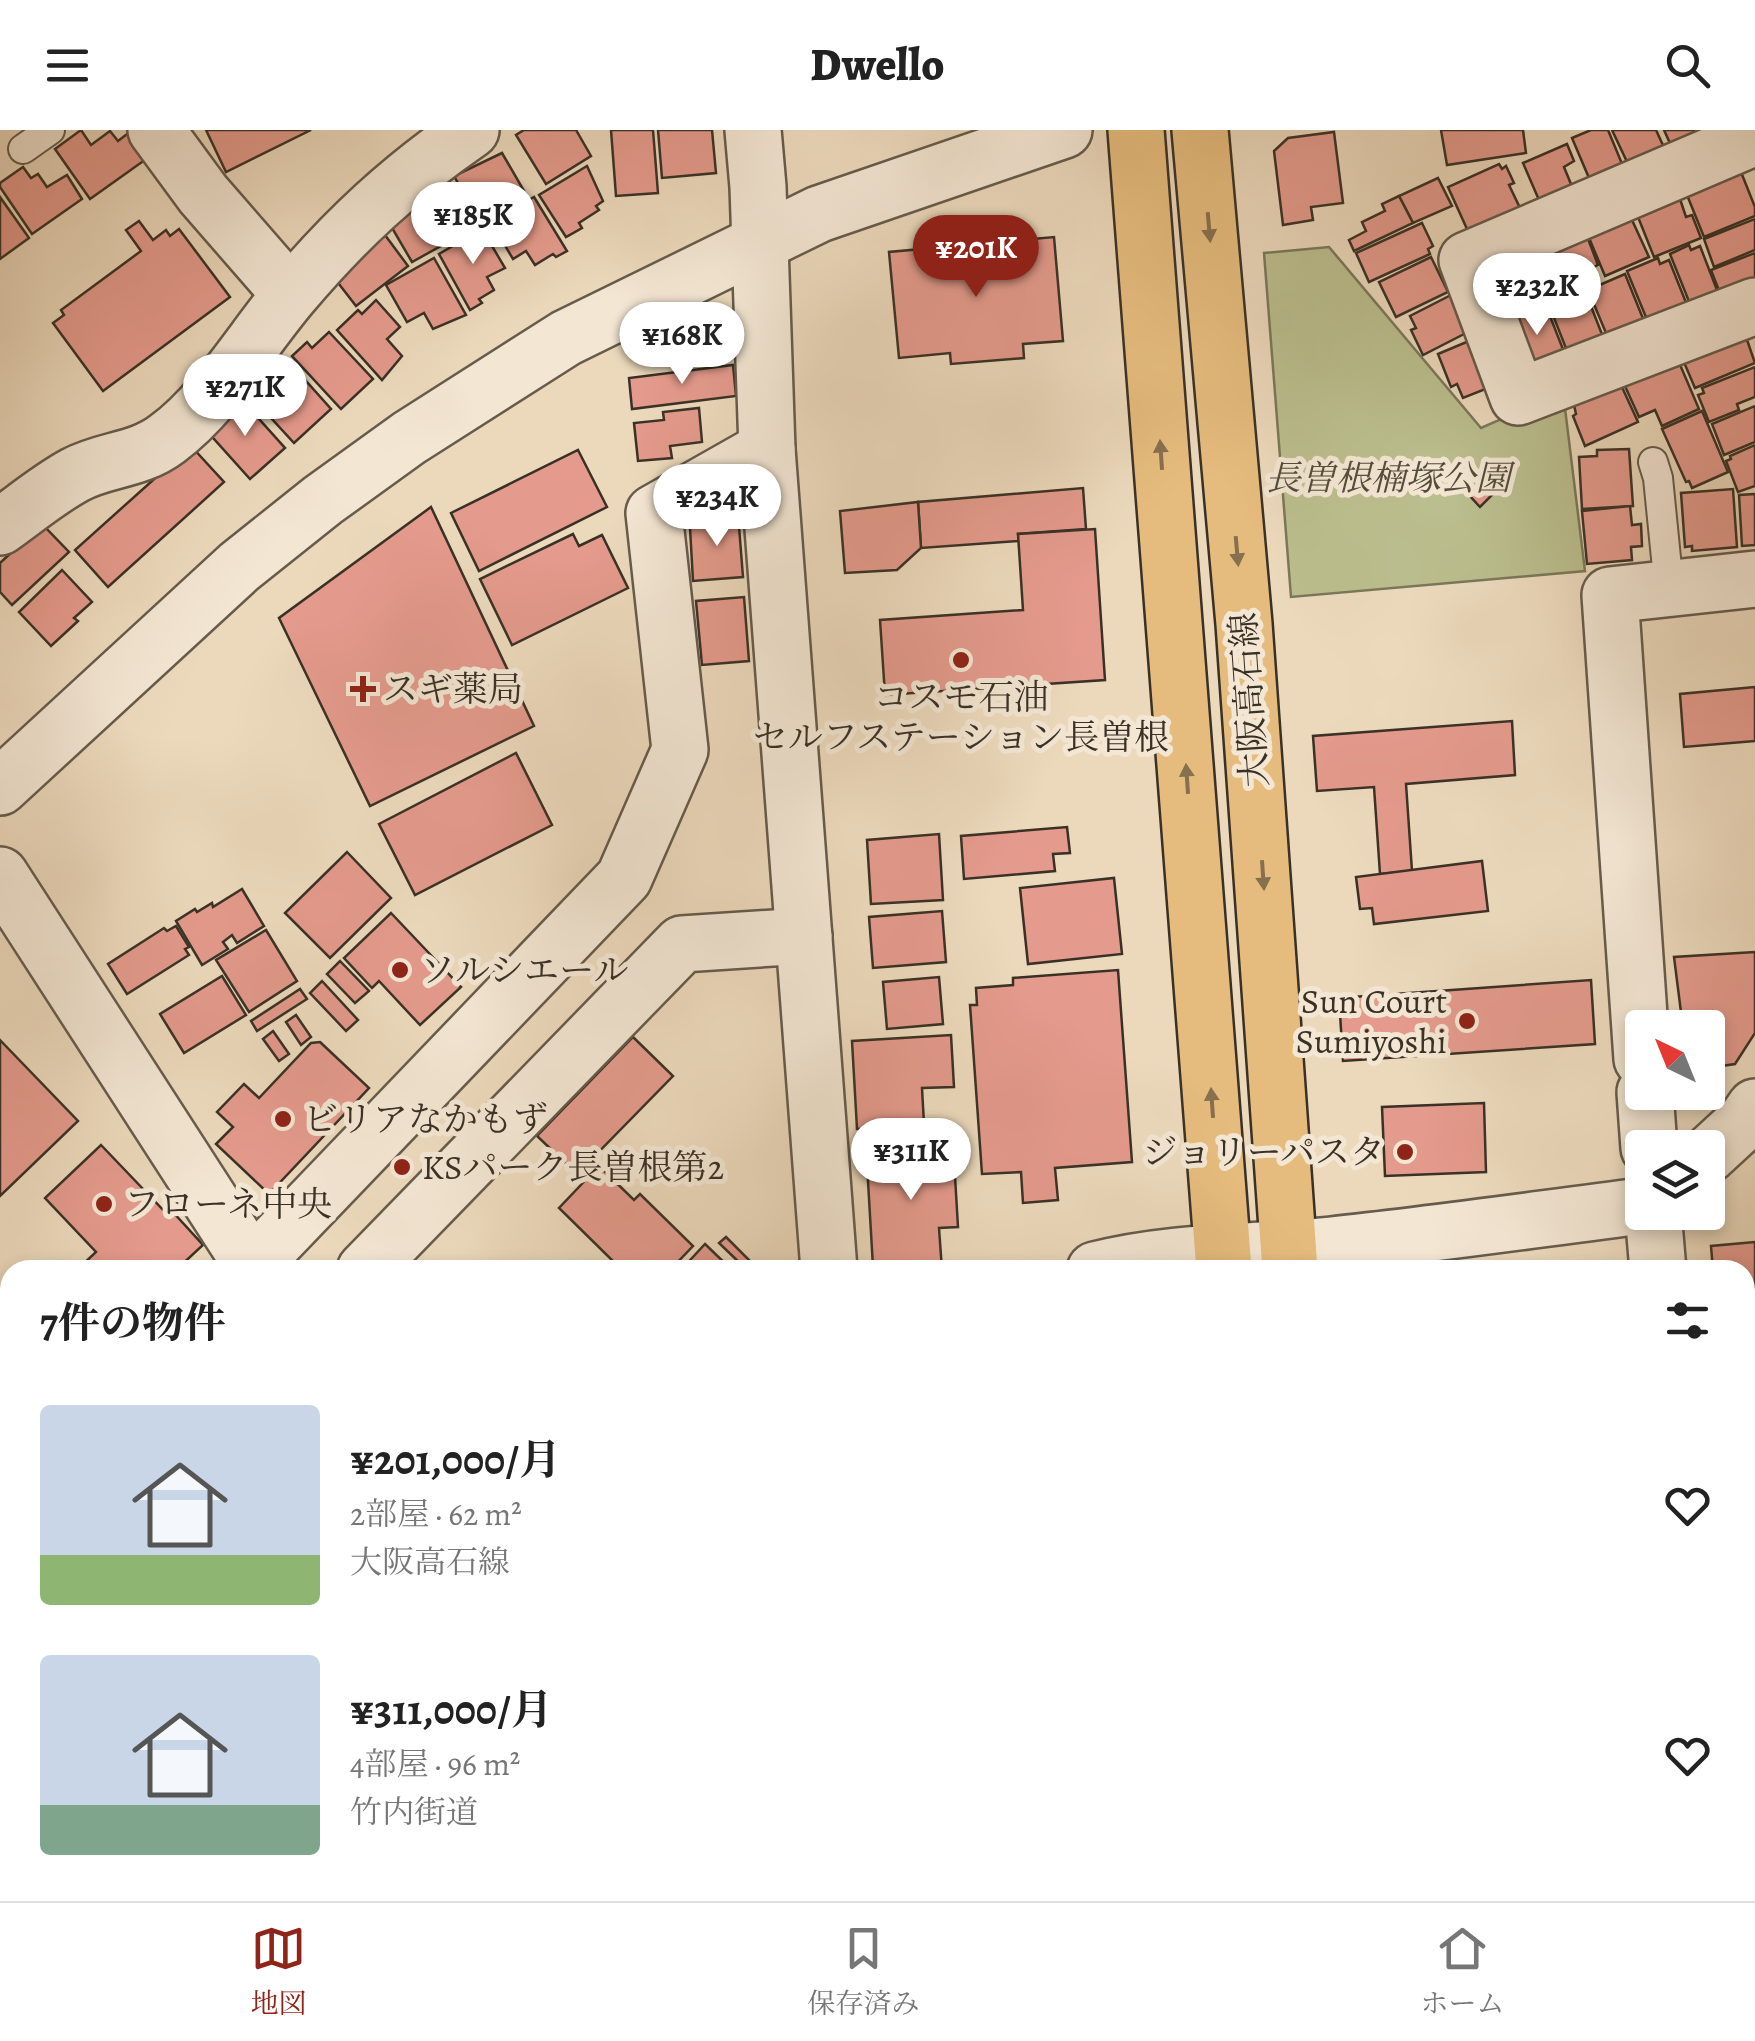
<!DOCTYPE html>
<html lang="ja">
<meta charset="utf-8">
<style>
body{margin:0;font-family:Alegreya,"Noto Serif JP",serif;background:#f2f2f2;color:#222;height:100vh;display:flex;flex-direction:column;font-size:38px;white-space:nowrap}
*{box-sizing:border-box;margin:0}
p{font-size:32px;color:#767676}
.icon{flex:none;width:55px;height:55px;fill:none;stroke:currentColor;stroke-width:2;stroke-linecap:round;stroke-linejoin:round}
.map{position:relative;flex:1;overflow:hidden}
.panel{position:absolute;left:0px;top:1130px;width:1755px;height:642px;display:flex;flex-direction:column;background:#fff;border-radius:30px 30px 0 0;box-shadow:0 5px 15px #0003}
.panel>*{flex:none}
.needle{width:65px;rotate:317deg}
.buttons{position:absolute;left:1625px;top:880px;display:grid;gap:20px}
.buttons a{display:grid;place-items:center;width:100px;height:100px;border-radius:10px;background:#fff;box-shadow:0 5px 15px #0003;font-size:50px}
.price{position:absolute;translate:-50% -85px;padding:0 22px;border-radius:35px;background:#fff;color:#222;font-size:32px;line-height:65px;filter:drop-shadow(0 2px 5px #0008)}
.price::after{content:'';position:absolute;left:50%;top:60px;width:30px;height:22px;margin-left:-15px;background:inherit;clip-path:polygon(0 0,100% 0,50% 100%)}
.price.active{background:#8f2418;color:#fff}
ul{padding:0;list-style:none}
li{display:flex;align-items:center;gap:30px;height:250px;padding:0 40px}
li span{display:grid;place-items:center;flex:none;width:280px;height:200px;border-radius:10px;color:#555}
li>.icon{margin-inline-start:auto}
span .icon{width:120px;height:120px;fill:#fffc;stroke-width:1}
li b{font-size:42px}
h2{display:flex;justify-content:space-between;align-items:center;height:120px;padding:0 40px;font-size:42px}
header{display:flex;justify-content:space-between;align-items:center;height:130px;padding:0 40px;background:#fff;font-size:45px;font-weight:800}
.dock{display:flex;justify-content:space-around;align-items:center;height:140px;border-top:2px solid #e0e0e0;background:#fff;font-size:28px;color:#767676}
.dock a{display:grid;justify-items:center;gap:5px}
.dock .active{color:#8f2418}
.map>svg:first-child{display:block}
.green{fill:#bbbe8e;stroke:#7a785a;stroke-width:2.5}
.building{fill:#e49a8c;stroke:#3a3126;stroke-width:2.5}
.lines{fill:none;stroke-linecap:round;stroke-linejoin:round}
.service-casing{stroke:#665b4c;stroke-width:32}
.minor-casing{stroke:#665b4c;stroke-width:60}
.tertiary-casing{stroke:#665b4c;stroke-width:60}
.primary-casing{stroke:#3a3126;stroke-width:60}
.service{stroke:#f3e6d3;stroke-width:28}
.minor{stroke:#f3e6d3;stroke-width:55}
.tertiary{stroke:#f3e6d3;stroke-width:55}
.primary{stroke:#e6bc7e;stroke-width:55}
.oneway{fill:#87704e}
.poi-dot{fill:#8f2418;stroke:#f3e6d3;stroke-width:4}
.labels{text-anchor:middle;stroke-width:10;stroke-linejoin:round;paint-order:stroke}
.park-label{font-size:35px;font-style:italic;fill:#544d3b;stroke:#f3e6d3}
.poi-label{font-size:35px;fill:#3a3126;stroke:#f3e6d3;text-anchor:start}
.street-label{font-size:35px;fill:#3a3126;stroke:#f3e6d3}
</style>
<header><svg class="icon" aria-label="menu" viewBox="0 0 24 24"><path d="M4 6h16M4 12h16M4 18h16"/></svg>Dwello<svg class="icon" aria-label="search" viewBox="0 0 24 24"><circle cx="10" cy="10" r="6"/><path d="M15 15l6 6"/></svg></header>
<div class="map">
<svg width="1755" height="1771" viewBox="0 0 1755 1771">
<rect width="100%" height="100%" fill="#ecd9bc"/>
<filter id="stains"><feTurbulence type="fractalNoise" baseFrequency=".002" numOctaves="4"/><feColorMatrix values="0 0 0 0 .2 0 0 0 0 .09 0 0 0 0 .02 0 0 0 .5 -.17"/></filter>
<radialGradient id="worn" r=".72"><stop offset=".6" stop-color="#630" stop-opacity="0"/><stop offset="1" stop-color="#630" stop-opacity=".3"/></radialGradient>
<g class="green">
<polygon points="1329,117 1481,298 1563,262 1585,441 1291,467 1264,123"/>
<polygon points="10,1421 10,1705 0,1708 0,1430"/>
</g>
<g class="building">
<polygon points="81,0 91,15 110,1 118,11 131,1 149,27 90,69 55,19"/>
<polygon points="206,0 311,0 226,42"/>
<polygon points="524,0 576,0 591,26 546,54 516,5"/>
<polygon points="611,0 653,0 658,63 616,66"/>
<polygon points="658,0 712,0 716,43 662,48"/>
<polygon points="1441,0 1523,0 1526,23 1447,35"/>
<polygon points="1591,0 1608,0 1625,41 1592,55 1572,8"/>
<polygon points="1612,0 1656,0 1667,24 1628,34"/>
<polygon points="1664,0 1705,0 1674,22"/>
<polygon points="1334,2 1343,73 1311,77 1313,90 1283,95 1274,21 1288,8"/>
<polygon points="1567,14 1574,31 1564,37 1573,59 1542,77 1523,33"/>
<polygon points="502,23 527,66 481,93 454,46"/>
<polygon points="1499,34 1502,39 1506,36 1514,53 1509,55 1520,78 1516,79 1519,83 1475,104 1471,98 1467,99 1448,57"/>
<polygon points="587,36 603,71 596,76 599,80 579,93 582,98 566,107 539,65"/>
<polygon points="23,37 31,48 38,44 47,57 67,45 82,69 32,104 0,57 0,53"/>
<polygon points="1741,42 1755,77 1755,86 1704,107 1685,60"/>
<polygon points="1438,48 1452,76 1413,93 1399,66"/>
<polygon points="1399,66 1413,93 1354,121 1349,110 1366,101 1362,92 1385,81 1382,74"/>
<polygon points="1679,66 1686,87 1692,85 1701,108 1654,127 1636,82"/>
<polygon points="0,67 29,108 0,129"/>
<polygon points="534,67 567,121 556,127 553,124 535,135 526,121 513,129 491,92"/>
<polygon points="437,68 459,106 412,132 388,91 421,72 423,76"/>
<polygon points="1755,89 1755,120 1714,137 1704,109"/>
<polygon points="1632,90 1649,127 1605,146 1587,103"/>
<polygon points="139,91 153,110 166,100 170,106 179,99 230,167 103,261 53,193 64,185 61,180 141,121 126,100"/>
<polygon points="1422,93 1433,116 1428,119 1430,124 1369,152 1356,123"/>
<polygon points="482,99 505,138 487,147 494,160 479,169 482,173 470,180 439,124"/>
<polygon points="1585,101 1598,135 1592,138 1598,152 1559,168 1540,120"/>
<polygon points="385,105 408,136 356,176 332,145"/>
<polygon points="1054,107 1063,211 1023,214 1024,228 951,234 950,223 899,228 889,122"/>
<polygon points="1689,115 1691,120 1700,116 1722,173 1694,184 1670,124"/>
<polygon points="1536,118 1556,166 1506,187 1494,143"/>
<polygon points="1755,123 1755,159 1723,171 1711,140"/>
<polygon points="1431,127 1448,162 1396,187 1379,152"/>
<polygon points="434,128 466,185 433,199 424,183 407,192 386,155"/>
<polygon points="1658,128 1660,134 1669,130 1689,180 1650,197 1627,141"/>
<polygon points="1625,144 1646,196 1622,206 1619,198 1606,203 1588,160"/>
<polygon points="1585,161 1603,207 1569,226 1549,175"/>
<polygon points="1455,163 1468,202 1423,225 1411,200 1416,198 1410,186"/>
<polygon points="376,170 400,197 387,209 402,226 382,250 337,200 358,180 362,184"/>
<polygon points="1546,176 1566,227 1528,239 1509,190"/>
<polygon points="329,202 373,249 341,279 292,226 307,212 312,218"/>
<polygon points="1745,204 1755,233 1695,258 1683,230"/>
<polygon points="1476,208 1488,258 1463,268 1457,254 1451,257 1438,224"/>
<polygon points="1678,230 1699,279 1662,296 1655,280 1639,287 1624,254"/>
<polygon points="290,233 331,279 294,313 261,277 273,265 265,255 273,247 271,245"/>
<polygon points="733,235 736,266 632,279 629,248"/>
<polygon points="1755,237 1755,267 1737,274 1739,280 1709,292 1698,265 1704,263 1702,258"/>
<polygon points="1621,255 1638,292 1585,316 1573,286 1576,284 1574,275"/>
<polygon points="241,269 285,318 250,349 206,300"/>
<polygon points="1755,276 1755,312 1724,325 1712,294"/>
<polygon points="699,278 702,312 670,316 672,328 638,331 634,293 664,290 663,282"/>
<polygon points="1702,281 1728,342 1692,358 1689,351 1686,352 1662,299"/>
<polygon points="1755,315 1755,356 1738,362 1726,331 1731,329 1730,326"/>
<polygon points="191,316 224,352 108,457 75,420"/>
<polygon points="1629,319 1633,376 1582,379 1579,327 1597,326 1597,320"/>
<polygon points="578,320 607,377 479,441 451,383"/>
<polygon points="1490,346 1500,357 1480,377 1469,365"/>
<polygon points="1083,358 1086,399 1018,404 1019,411 921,418 918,372"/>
<polygon points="1733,359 1737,417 1692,421 1692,416 1685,417 1681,363"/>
<polygon points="1755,364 1755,415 1742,416 1739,365"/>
<polygon points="918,372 921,418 897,440 845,443 840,381"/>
<polygon points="1630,376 1632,395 1641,394 1642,416 1631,417 1632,430 1587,434 1582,381"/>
<polygon points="431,377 534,596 370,676 279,488"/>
<polygon points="738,384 743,447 693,451 690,398 710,397 710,386"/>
<polygon points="42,394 69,422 12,475 0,462 0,433"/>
<polygon points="1095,399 1105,550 885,565 880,490 1023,480 1018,404"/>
<polygon points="573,404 579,416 602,405 628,458 512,515 480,449"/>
<polygon points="62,440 92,472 74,488 78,491 51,516 19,482"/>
<polygon points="744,467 749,531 702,535 696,471"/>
<polygon points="1755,557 1755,611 1684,617 1680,564"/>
<polygon points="1512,591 1515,645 1406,654 1412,741 1380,744 1374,657 1317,661 1313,606"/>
<polygon points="516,623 552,695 415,765 379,694"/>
<polygon points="1067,697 1070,723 1053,724 1055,741 964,749 961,706"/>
<polygon points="939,704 943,770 871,774 867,710"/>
<polygon points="347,722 391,768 330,828 285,783"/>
<polygon points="1482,731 1488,781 1374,794 1372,778 1360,779 1356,747"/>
<polygon points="1114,748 1122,824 1028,834 1020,758"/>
<polygon points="242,759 264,796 237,813 232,805 223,812 228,819 202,835 176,791 195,779 197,782 212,773 213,777"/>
<polygon points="942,781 946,832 873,838 869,787"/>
<polygon points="391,783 461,857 420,895 379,851 372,858 344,828"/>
<polygon points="176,796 189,817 185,819 189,825 127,864 108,834 164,798 167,801"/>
<polygon points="266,800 297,851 249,882 216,830"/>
<polygon points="1755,822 1755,903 1735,934 1708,938 1708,898 1683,898 1674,827"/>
<polygon points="340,831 369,861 355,873 327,844"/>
<polygon points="1118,840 1132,1032 1055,1038 1058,1070 1023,1073 1021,1042 982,1044 970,875 977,875 976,858 1013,855 1013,848"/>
<polygon points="222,846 246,885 184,923 160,884"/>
<polygon points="939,847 943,894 887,899 883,852"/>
<polygon points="1591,850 1595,914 1343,931 1339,868"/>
<polygon points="322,851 358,890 346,901 310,863"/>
<polygon points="300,859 307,869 257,901 251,891"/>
<polygon points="296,885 311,907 301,915 286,892"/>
<polygon points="273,901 289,924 279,931 263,909"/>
<polygon points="951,905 954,957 922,958 924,994 857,999 852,911"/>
<polygon points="633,907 673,946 577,1044 537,1006"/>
<polygon points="0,910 78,991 0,1066"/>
<polygon points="320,912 369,958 269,1064 216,1014 233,997 217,982 244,954 259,968 311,913"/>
<polygon points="1484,973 1486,1042 1385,1046 1382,977"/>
<polygon points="953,1012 958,1097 939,1098 942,1140 873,1137 866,1017"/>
<polygon points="101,1015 167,1084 171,1080 203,1115 176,1140 77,1140 96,1122 45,1068"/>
<polygon points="599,1036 634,1070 640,1064 693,1116 670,1140 622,1140 559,1078"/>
<polygon points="726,1107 751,1132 745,1138 719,1113"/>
<polygon points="1755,1112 1755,1203 1745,1204 1745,1140 1713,1140 1711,1116"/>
<polygon points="705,1114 732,1140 681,1140"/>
<polygon points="10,1202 10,1299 0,1289 0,1212"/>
<polygon points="1755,1524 1755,1627 1747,1628 1745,1525"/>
<polygon points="1755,1655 1755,1714 1747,1715 1745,1656"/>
<polygon points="38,1762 87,1762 89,1771 31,1771 30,1765"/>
<polygon points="93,1762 143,1762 145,1771 95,1771"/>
<polygon points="157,1762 314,1762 316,1771 159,1771"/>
<polygon points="1409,1762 1499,1762 1499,1771 1410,1771"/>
<polygon points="1546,1762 1584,1762 1585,1771 1547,1771"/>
</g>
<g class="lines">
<defs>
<g id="service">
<polyline points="23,19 50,0"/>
<polyline points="1653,332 1658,348 1669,458"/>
<polyline points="470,1771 499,1762"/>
</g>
<g id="minor">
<polyline points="156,0 203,64 290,164"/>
<polyline points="1746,11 1467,130 1518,267 1755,176"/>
<path d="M0 397C24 380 49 359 75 345 104 329 138 331 167 309 215 274 252 210 291 164 347 98 400 49 471 0"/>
<polyline points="0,745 255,1140"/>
<polyline points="248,1140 624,748 680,620 654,383 767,319"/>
<polyline points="365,1140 682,814 804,806"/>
<polyline points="1745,1261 1755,1260"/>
<polyline points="0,1404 10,1394"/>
<polyline points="1745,1736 1755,1735"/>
<polyline points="0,1744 10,1741"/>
<polyline points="603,1762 606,1771"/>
</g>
<g id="tertiary">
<polyline points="753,0 758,57 767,319 829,1140"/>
<polyline points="0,657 239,437 323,370 409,308 566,208 819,84 1064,0"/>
<polyline points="1642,929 1610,465 1755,449"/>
<polyline points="1645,962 1649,1018"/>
<polyline points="1708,1025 1746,990 1755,977"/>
<polyline points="1653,1082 1658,1140"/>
<path d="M1095 1140C1173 1120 1251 1123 1331 1115 1435 1104 1539 1089 1642 1076"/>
<polyline points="1707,1762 1708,1771"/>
</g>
<g id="primary">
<polyline points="1136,0 1224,1140"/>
<polyline points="1200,0 1244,494 1290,1140"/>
<polyline points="1269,1762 1270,1771"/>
<polyline points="1342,1762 1342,1771"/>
</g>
</defs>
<use href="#service" class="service-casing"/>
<use href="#minor" class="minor-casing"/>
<use href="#tertiary" class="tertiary-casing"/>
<use href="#primary" class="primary-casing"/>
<use href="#service" class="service"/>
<use href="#minor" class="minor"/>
<use href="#tertiary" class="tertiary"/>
<use href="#primary" class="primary"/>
</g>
<defs><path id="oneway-solid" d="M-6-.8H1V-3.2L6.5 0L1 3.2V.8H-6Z" transform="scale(2.5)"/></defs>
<g class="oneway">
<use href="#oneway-solid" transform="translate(1209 97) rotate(85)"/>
<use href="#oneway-solid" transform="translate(1161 325) rotate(-94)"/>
<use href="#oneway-solid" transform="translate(1237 421) rotate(85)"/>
<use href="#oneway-solid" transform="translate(1187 649) rotate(-94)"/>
<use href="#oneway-solid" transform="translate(1263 745) rotate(86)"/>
<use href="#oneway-solid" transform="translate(1212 973) rotate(-94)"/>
</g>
<g class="poi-dot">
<circle cx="961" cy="530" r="10"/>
<path d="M358 544h10v10h10v10h-10v10h-10v-10h-10v-10h10z"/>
<circle cx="400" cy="840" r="10"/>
<circle cx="1467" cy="891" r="10"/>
<circle cx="283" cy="989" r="10"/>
<circle cx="1405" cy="1022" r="10"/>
<circle cx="402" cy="1037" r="10"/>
<circle cx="104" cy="1074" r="10"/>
</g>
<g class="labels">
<g class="park-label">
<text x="1388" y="360">長曽根楠塚公園</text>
</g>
<g class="poi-label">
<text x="383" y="571">スギ薬局</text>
<text x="961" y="579" text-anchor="middle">コスモ石油<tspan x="961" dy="40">セルフステーション長曽根</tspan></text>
<text x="420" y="852">ソルシエール</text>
<text x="1447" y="883" text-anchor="end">Sun Court<tspan x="1447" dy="40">Sumiyoshi</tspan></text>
<text x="303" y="1001">ビリアなかもず</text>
<text x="1385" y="1034" text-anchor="end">ジョリーパスタ</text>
<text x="422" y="1049">KSパーク長曽根第2</text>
<text x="124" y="1086">フローネ中央</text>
</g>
<g class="street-label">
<text transform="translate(1249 570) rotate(-94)" y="12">大阪高石線</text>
</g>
</g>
<rect width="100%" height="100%" filter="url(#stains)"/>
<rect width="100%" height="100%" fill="url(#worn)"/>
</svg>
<div class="buttons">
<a><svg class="needle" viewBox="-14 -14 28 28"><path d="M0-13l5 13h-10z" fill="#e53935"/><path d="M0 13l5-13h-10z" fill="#767676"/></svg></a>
<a><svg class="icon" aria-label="layers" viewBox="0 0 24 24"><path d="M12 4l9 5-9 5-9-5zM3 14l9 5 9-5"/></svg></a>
</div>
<b class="price" style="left:473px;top:137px">¥185K</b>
<b class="price active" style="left:976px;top:170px">¥201K</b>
<b class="price" style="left:1537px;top:208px">¥232K</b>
<b class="price" style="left:682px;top:257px">¥168K</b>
<b class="price" style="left:245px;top:309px">¥271K</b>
<b class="price" style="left:717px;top:419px">¥234K</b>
<b class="price" style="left:911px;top:1073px">¥311K</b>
<section class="panel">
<h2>7件の物件<svg class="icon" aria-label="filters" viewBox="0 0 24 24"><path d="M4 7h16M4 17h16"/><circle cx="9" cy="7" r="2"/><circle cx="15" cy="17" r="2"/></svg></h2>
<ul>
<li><span style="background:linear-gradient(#c9d6e8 75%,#8fb573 0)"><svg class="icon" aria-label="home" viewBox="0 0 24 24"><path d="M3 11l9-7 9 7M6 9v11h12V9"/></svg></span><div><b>¥201,000/月</b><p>2部屋 · 62 m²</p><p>大阪高石線</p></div><svg class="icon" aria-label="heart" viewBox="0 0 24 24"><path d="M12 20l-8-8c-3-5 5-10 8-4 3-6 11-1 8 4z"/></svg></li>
<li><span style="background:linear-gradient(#c9d6e8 75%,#7fa58c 0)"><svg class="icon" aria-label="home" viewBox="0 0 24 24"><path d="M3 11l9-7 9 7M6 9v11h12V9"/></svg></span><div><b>¥311,000/月</b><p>4部屋 · 96 m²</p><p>竹内街道</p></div><svg class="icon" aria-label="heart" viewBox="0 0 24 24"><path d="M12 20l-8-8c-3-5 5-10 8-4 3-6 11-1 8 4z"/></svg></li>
</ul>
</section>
</div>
<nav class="dock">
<a class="active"><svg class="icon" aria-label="map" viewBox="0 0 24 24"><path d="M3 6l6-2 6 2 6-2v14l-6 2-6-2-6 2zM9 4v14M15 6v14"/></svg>地図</a>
<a><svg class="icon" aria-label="saved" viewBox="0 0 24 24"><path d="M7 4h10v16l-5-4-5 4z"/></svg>保存済み</a>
<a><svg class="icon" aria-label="home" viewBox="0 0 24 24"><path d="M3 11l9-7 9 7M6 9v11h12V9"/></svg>ホーム</a>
</nav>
